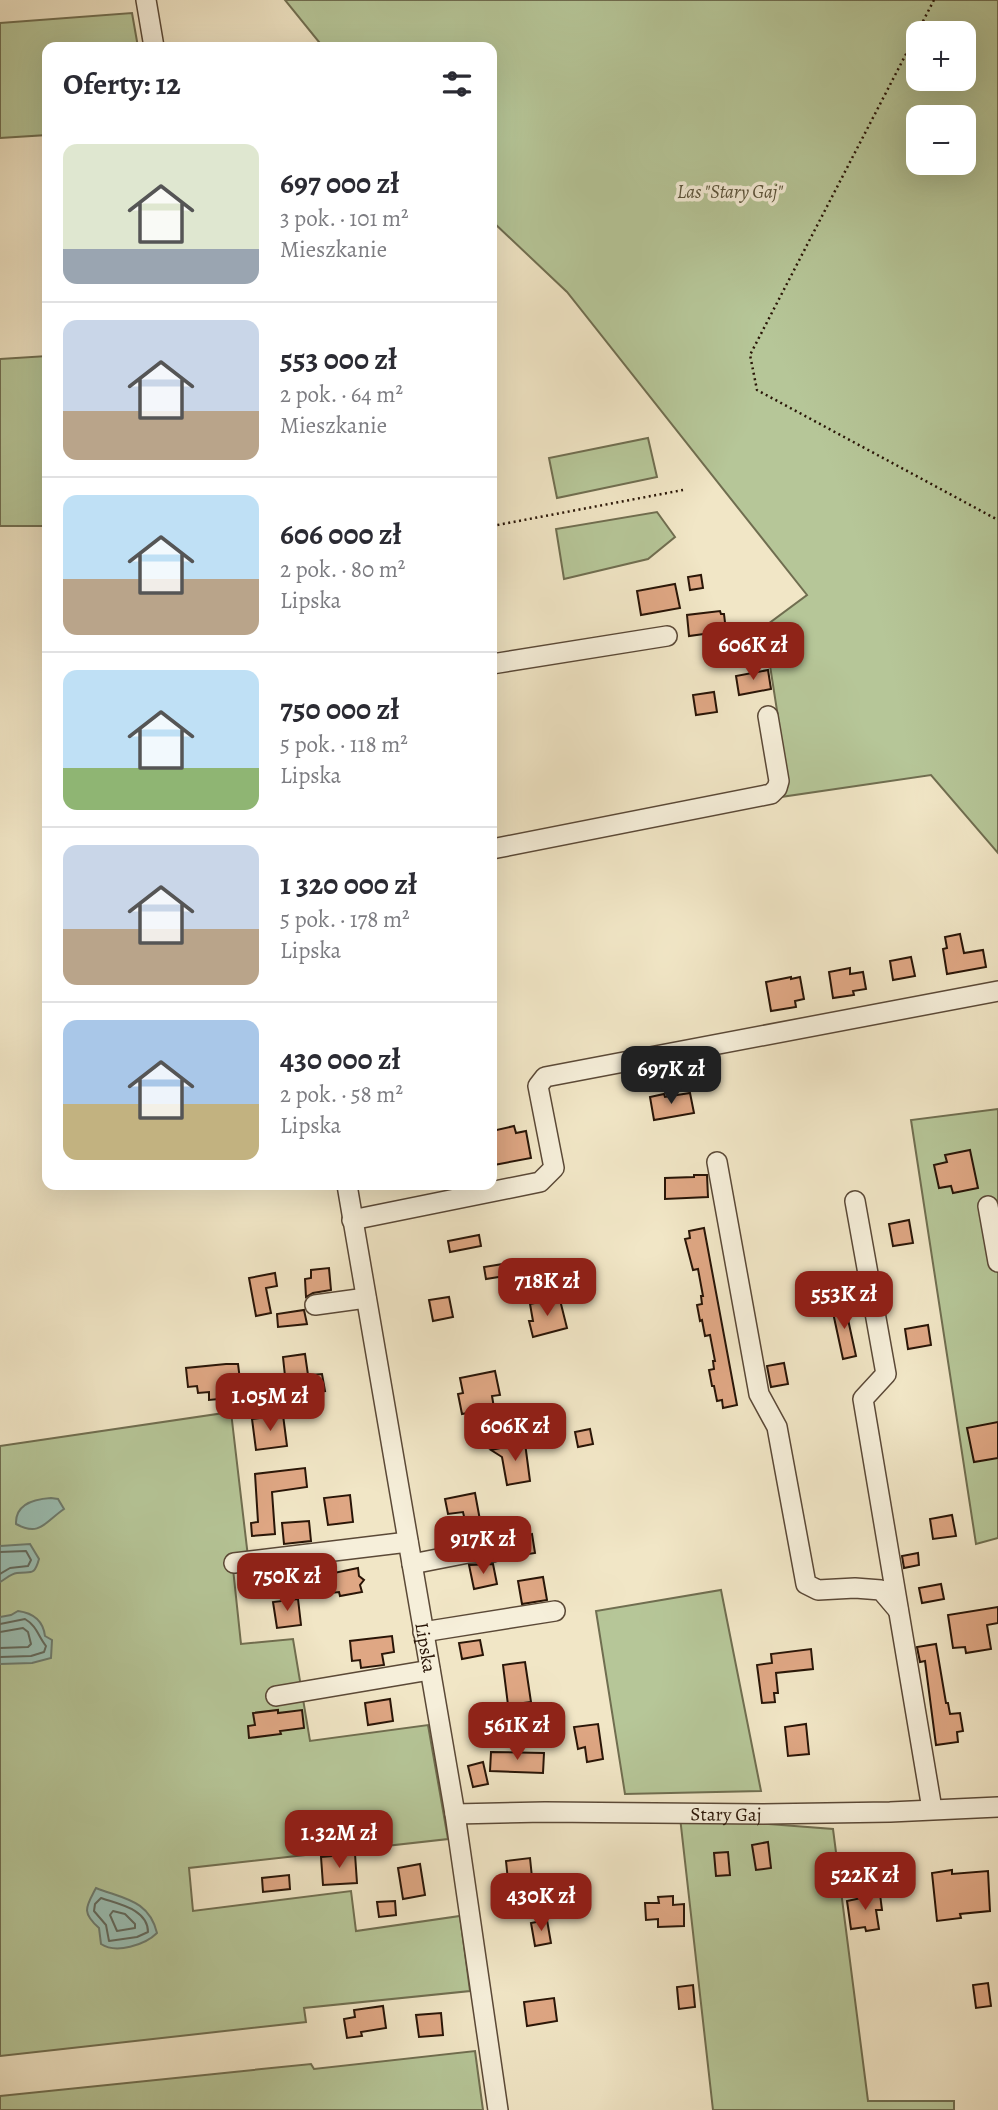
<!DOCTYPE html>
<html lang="pl">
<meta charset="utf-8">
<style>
body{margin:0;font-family:Alegreya,serif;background:#f7f7f7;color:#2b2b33;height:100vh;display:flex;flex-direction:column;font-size:26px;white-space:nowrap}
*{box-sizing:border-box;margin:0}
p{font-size:23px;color:#7c7c81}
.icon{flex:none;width:38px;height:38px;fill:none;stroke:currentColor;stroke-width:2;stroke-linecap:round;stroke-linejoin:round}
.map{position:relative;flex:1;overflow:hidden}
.side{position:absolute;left:42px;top:42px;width:455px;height:1148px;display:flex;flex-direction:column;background:#fff;border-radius:14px;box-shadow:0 7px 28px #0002}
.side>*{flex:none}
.fabs{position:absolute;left:906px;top:21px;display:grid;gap:14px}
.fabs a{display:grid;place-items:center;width:70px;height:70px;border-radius:14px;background:#fff;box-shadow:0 7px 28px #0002;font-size:35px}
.price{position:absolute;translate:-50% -60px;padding:0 16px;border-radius:14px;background:#8f2418;color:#fff;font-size:23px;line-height:46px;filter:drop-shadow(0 2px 4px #0008)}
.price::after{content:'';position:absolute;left:50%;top:42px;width:21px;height:16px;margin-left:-10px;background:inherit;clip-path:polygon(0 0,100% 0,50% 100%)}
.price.on{background:#222;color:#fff}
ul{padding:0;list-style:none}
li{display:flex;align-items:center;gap:21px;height:175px;padding:0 21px}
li+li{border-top:2px solid #e1e1e2}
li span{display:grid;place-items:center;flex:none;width:196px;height:140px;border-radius:14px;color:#555}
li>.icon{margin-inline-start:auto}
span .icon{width:84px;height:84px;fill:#fffc;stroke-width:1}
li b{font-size:30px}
h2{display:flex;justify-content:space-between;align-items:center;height:84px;padding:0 21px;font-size:30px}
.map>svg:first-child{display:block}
.green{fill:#b6c698;stroke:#706e50;stroke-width:2;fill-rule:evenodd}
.water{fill:#9bc0b5;stroke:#6d7c6f;stroke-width:2}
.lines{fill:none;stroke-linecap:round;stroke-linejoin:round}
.shore{stroke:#626a5e;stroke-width:2}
.building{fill:#dfa784;stroke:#291507;stroke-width:2}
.minor-casing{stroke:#5b4937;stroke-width:22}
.path{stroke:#291507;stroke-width:2.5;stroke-dasharray:2 3.5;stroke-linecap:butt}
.minor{stroke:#f6efda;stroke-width:19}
.labels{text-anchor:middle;stroke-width:7;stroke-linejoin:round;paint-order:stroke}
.park-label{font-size:19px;font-style:italic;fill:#5a533a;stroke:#f6efda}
.street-label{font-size:19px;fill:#291507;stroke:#f6efda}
</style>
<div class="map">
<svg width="998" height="2110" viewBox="0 0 998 2110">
<rect width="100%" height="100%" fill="#f1e6c6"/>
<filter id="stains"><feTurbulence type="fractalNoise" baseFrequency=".00286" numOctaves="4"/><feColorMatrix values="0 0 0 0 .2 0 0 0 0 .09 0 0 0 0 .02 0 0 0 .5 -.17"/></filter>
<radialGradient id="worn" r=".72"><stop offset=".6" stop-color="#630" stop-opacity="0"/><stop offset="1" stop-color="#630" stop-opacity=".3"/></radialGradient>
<g class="green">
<path d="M285 0H998V853L931 775 774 798 778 717 764 627 807 595 567 292 492 221V47H323ZM919 33H964V79H919ZM919 117H964V163H919Z"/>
<polygon points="132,13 138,47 47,47 47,135 0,138 0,23"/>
<polygon points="47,356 47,526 0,526 0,359"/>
<polygon points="648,438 657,477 557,498 549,458"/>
<polygon points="657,512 675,537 648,559 564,579 556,529"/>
<polygon points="998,1109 998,1538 976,1544 911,1120"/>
<polygon points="231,1412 248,1557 232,1559 241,1644 293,1639 310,1741 428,1725 448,1839 189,1868 193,1911 351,1891 356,1931 460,1916 470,1991 304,2008 306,2022 0,2056 0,1446"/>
<polygon points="721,1590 761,1791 625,1794 596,1611"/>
<polygon points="680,1817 833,1829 868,2101 954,2101 954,2110 713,2110"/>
<polygon points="475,2051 483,2110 0,2110 0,2096 311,2064 314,2069"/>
</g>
<g class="water">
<path d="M51 1498 58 1499 64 1509C45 1522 40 1537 16 1524 15 1504 35 1499 51 1498Z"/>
<path d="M30 1544 39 1559C34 1577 31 1571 17 1573 10 1574 6 1579 0 1582V1546Z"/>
<path d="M18 1611C33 1613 43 1620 45 1636L52 1640 51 1658 32 1663 0 1664V1617L11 1615Z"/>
<path d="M96 1888C124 1899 149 1900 157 1933 145 1945 116 1954 101 1944L99 1928C81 1912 86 1907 96 1888Z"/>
</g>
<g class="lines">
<g class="shore">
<polyline points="0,1552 26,1551 31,1560 28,1566 10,1568 0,1574"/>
<path d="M0 1624 25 1619C37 1626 38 1636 46 1646L44 1652 31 1656 0 1657"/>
<polyline points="0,1632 23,1628 28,1632 31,1644 28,1647 0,1648"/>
<path d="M101 1898C118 1904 148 1909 148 1932L137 1937 109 1941 106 1925 94 1911 95 1904Z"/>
<polygon points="113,1911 125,1914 135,1924 135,1928 117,1931 110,1915"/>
</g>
</g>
<g class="building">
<polygon points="701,575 703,588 690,590 688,577"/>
<polygon points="675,584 680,608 641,615 637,591"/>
<polygon points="720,611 721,614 724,614 726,631 689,636 687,615"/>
<polygon points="768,670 771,689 739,695 736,676"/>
<polygon points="714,692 717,712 696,715 693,695"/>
<polygon points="960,934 964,953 983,950 986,967 947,974 943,949 947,948 945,937"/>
<polygon points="911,957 915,976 893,980 890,961"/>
<polygon points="850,968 850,974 863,972 866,989 853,991 854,995 833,998 829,972"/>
<polygon points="791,977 791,979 800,977 804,999 795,1001 796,1007 771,1011 766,982"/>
<polygon points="690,1093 694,1113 654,1120 650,1097 664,1094 665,1097"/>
<polygon points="514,1126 516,1133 526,1131 531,1158 494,1165 492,1131"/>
<polygon points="970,1150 978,1188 953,1193 951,1186 939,1188 934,1165 947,1162 945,1155"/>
<polygon points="694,1175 707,1175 708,1197 665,1199 665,1178 694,1177"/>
<polygon points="909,1220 913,1243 893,1246 889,1224"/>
<polygon points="704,1228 737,1405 723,1408 722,1400 717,1401 714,1386 712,1386 709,1370 714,1369 713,1361 715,1361 710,1335 705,1336 702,1320 700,1321 697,1305 702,1304 701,1296 703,1296 698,1269 693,1270 685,1239 690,1238 689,1231"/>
<polygon points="479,1235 481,1246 450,1252 448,1241"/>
<polygon points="503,1264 505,1276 486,1279 484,1267"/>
<polygon points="329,1268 331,1290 313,1293 306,1297 305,1279 311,1278 311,1270"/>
<polygon points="275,1273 277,1286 266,1288 271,1313 256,1316 249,1278"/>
<polygon points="449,1297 453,1317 433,1321 429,1300"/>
<polygon points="549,1300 560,1300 567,1328 533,1337 529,1321 533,1321 530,1304"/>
<polygon points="844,1301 856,1356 843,1359 832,1308"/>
<polygon points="304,1310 307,1324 278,1327 277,1314"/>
<polygon points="928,1325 931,1345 908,1349 905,1329"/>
<polygon points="305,1354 308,1375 322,1374 325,1391 287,1395 283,1357"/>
<polygon points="784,1363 788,1384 771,1387 767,1366"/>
<polygon points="226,1364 238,1364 240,1380 227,1382 229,1398 209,1400 209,1392 198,1393 197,1386 188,1387 186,1368"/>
<polygon points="495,1371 500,1395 492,1396 494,1408 462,1414 458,1394 463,1393 460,1378"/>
<polygon points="283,1415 287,1446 256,1450 252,1419"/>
<polygon points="998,1422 998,1458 974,1462 967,1428"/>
<polygon points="590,1429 593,1444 578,1447 575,1432"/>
<polygon points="525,1443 530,1481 507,1485 502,1457 491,1450"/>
<polygon points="305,1468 307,1487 272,1492 275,1534 252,1536 251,1523 258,1522 255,1474"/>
<polygon points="475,1493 482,1531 468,1534 463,1512 448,1514 445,1499"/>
<polygon points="350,1495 353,1522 328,1525 324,1498"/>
<polygon points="952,1515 956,1536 933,1539 930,1519"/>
<polygon points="309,1521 311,1541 284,1544 282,1523"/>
<polygon points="527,1527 529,1535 532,1534 535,1553 504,1558 505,1551 499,1542 478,1540 477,1536"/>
<polygon points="918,1553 919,1565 904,1568 902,1556"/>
<polygon points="493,1564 497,1584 474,1589 469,1565"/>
<polygon points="358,1568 359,1576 364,1580 360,1585 362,1592 340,1596 339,1592 331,1593 329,1574"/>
<polygon points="543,1577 547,1600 522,1604 518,1581"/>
<polygon points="941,1584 944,1599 922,1603 919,1588"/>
<polygon points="298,1599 301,1625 277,1628 273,1602"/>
<polygon points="998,1607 998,1623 987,1625 991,1649 966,1653 965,1647 953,1648 948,1615"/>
<polygon points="392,1636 394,1652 382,1654 384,1665 361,1668 360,1660 352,1661 350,1641"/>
<polygon points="480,1640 483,1655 462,1659 459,1643"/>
<polygon points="936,1644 946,1703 948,1703 950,1714 960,1713 963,1731 957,1732 958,1742 936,1745 925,1661 920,1662 917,1647"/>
<polygon points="811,1649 813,1669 776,1673 778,1693 774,1693 775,1702 762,1703 757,1665 772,1663 771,1654"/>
<polygon points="525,1662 531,1702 508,1705 503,1665"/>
<polygon points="390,1699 393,1721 368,1725 365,1703"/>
<polygon points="278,1710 278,1713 302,1710 304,1728 280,1731 281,1734 249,1738 248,1726 255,1725 253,1713"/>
<polygon points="598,1724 603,1759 587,1762 585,1747 578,1749 574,1727"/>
<polygon points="806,1724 809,1754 788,1756 785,1727"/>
<polygon points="491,1752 544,1753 543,1773 490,1771"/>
<polygon points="483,1762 488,1784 473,1787 468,1766"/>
<polygon points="768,1842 771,1868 756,1870 752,1845"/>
<polygon points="728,1852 730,1875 716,1876 714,1853"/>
<polygon points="355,1854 357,1883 323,1885 321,1857"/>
<polygon points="530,1858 534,1897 510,1900 506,1861"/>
<polygon points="420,1864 425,1895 403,1899 398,1868"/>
<polygon points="952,1870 952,1874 988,1871 990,1911 960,1914 961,1918 937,1921 932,1873"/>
<polygon points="289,1875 290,1889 263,1892 262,1878"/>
<polygon points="880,1894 882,1910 876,1910 879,1929 866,1931 865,1927 851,1929 847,1901"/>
<polygon points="673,1896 673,1905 684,1904 684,1926 658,1927 658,1919 646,1920 645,1903 659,1903 658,1897"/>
<polygon points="395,1901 396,1915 379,1917 377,1902"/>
<polygon points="547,1920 551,1943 535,1946 531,1923"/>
<polygon points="988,1983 991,2006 976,2008 973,1985"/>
<polygon points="693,1985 695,2007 679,2009 677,1987"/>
<polygon points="554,1998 557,2021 527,2026 524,2002"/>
<polygon points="383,2006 386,2028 361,2032 362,2036 347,2038 344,2019 355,2017 354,2010"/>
<polygon points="441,2013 443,2035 419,2037 416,2015"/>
</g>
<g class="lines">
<defs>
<g id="minor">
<polyline points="146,0 154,47"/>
<polyline points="492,664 667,636"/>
<polyline points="492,849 771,794 777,788 779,781 768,716"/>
<polyline points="717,1162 759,1394 777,1427 806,1584 818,1590 855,1588 881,1590 898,1610"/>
<path id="s1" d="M347 1185 455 1814 498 2110"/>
<polyline points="855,1201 886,1374 863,1399 932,1809"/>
<polyline points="988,1206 998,1262"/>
<polyline points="352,1220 540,1182 554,1168 538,1086 545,1077 998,991"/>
<polyline points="315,1305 366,1298"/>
<polyline points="234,1563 408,1542"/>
<polyline points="412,1564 468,1553 493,1552"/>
<polyline points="423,1632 555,1611"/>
<polyline points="276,1696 430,1670"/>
<path id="s2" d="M455 1814 545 1812 763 1814 890 1812 998 1807"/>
</g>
</defs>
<use href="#minor" class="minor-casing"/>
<g class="path">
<polyline points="934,0 750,355 757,390 998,520"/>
<polyline points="492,526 683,490"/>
</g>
<use href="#minor" class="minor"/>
</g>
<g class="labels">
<g class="park-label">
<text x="730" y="198">Las "Stary Gaj"</text>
</g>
<g class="street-label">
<text dy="7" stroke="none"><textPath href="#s1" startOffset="469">Lipska</textPath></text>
<text dy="7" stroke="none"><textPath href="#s2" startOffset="271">Stary Gaj</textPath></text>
</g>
</g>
<rect width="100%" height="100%" filter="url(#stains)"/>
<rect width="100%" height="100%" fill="url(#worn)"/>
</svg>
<div class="fabs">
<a>+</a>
<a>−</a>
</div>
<b class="price" style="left:753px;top:682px">606K zł</b>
<b class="price on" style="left:671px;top:1106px">697K zł</b>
<b class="price" style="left:547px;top:1318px">718K zł</b>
<b class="price" style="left:844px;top:1331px">553K zł</b>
<b class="price" style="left:270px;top:1433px">1.05M zł</b>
<b class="price" style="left:515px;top:1463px">606K zł</b>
<b class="price" style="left:483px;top:1576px">917K zł</b>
<b class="price" style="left:287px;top:1613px">750K zł</b>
<b class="price" style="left:517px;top:1762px">561K zł</b>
<b class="price" style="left:339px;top:1870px">1.32M zł</b>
<b class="price" style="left:865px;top:1912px">522K zł</b>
<b class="price" style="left:541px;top:1933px">430K zł</b>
<section class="side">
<h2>Oferty: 12<svg class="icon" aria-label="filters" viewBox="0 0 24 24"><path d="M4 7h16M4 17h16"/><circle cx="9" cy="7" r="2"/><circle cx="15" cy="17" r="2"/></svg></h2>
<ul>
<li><span style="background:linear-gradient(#dfe7d0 75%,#9aa5b1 0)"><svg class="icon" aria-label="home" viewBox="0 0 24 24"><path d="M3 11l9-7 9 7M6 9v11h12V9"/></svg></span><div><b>697 000 zł</b><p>3 pok. · 101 m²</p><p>Mieszkanie</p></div></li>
<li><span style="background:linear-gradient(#c9d6e8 65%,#b9a48a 0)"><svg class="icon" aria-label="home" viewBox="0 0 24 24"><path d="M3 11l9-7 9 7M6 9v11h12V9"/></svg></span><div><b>553 000 zł</b><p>2 pok. · 64 m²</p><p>Mieszkanie</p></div></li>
<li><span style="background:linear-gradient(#bfe0f5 60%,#b9a48a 0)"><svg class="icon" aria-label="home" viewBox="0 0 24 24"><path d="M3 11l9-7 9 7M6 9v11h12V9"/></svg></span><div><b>606 000 zł</b><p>2 pok. · 80 m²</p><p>Lipska</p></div></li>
<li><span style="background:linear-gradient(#bfe0f5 70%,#8fb573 0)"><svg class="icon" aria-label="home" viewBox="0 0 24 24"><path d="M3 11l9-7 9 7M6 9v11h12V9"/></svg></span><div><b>750 000 zł</b><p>5 pok. · 118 m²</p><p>Lipska</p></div></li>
<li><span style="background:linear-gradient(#c9d6e8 60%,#b9a48a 0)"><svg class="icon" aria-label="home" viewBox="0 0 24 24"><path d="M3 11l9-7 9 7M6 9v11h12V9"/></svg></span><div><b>1 320 000 zł</b><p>5 pok. · 178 m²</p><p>Lipska</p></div></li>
<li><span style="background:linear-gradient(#a9c7e8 60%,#c2b280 0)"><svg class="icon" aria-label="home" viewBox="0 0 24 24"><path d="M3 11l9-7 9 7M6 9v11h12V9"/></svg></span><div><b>430 000 zł</b><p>2 pok. · 58 m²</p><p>Lipska</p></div></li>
</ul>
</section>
</div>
